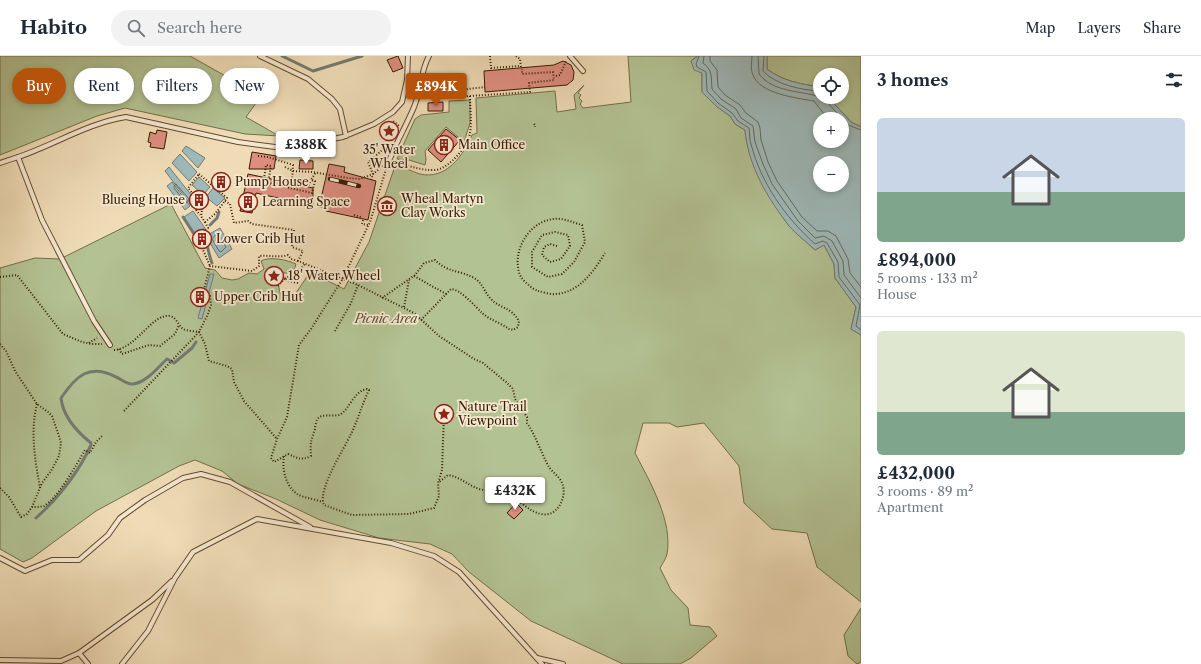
<!DOCTYPE html>
<meta charset="utf-8">
<style>
body{margin:0;font-family:"Libre Caslon Text",serif;background:#f2f2f3;color:#1f2937;height:100vh;display:flex;flex-direction:column;font-size:15px;white-space:nowrap}
*{box-sizing:border-box;margin:0}
p{font-size:13px;color:#747a83}
.icon{flex:none;width:22px;height:22px;fill:none;stroke:currentColor;stroke-width:2;stroke-linecap:round;stroke-linejoin:round}
.map{position:relative;flex:1;overflow:hidden}
.side{display:flex;flex-direction:column;background:#fff;width:340px}
.side>*{flex:none}
.guide{position:absolute;left:12px;top:12px;width:380px;height:36px;display:flex;gap:8px}
.fabs{position:absolute;left:813px;top:12px;display:grid;gap:8px}
.fabs a{display:grid;place-items:center;width:36px;height:36px;border-radius:50%;background:#fff;box-shadow:0 2px 6px #0003;font-size:20px}
.price{position:absolute;translate:-50% -34px;padding:0 9px;border-radius:4px;background:#fff;color:#222;font-size:13px;line-height:26px;filter:drop-shadow(0 1px 2px #0008)}
.price::after{content:'';position:absolute;left:50%;top:24px;width:12px;height:9px;margin-left:-6px;background:inherit;clip-path:polygon(0 0,100% 0,50% 100%)}
.price.current{background:#b45309;color:#fff}
ul{padding:0;list-style:none}
li{display:grid;align-content:center;gap:8px;height:212px;padding:0 16px}
li+li{border-top:1px solid #e0e1e3}
li span{display:grid;place-items:center;height:124px;border-radius:6px;color:#555}
li>.icon{margin-inline-start:auto}
span .icon{width:72px;height:72px;fill:#fffc;stroke-width:1}
li b{font-size:17px}
h2{display:flex;justify-content:space-between;align-items:center;height:48px;padding:0 16px;font-size:17px}
.chip{padding:0 14px;border-radius:18px;background:#fff;box-shadow:0 2px 6px #0003;font-size:14px;line-height:36px}
.chip.current{background:#b45309;color:#fff}
header{display:flex;align-items:center;gap:24px;box-sizing:border-box;height:56px;padding:0 20px;background:#fff;border-bottom:1px solid #e0e1e3}
header strong{font-size:19px}
nav{display:flex;gap:22px;margin-inline-start:auto;font-size:14px}
.search{width:280px;height:36px;background:#f2f2f3;display:flex;align-items:center;gap:10px;box-sizing:border-box;padding:0 14px;border-radius:22px;color:#747a83;font-size:15px}
main{display:flex;flex:1;min-height:0}
.map>svg:first-child{display:block}
.green{fill:#b3c293;stroke:#746e4a}
.water{fill:#9eb9b9;stroke:#747a6f;fill-rule:evenodd}
.lines{fill:none;stroke-linecap:round;stroke-linejoin:round}
.shore{stroke:#6a6a5c;stroke-width:1}
.stream{stroke:#747a6f;stroke-width:3}
.building{fill:#de8e80;stroke:#361b00}
.lane-casing{stroke:#644b2e;stroke-width:6}
.path{stroke:#361b00;stroke-width:2;stroke-dasharray:1 2;stroke-linecap:butt}
.lane{stroke:#f5e8d0;stroke-width:4}
.rail-casing{stroke:#361b00;stroke-width:4.5}
.rail{stroke:#f5e8d0;stroke-width:3;stroke-dasharray:9;stroke-linecap:butt}
.labels{text-anchor:middle;stroke-width:3.5;stroke-linejoin:round;paint-order:stroke}
.poi-label{font-size:12px;fill:#361b00;stroke:#f5e8d0;text-anchor:start}
.park-label{font-size:12px;font-style:italic;fill:#5c4d2c;stroke:#f5e8d0}
</style>
<header>
<strong>Habito</strong>
<div class="search"><svg class="icon" aria-label="search" viewBox="0 0 24 24"><circle cx="10" cy="10" r="6"/><path d="M15 15l6 6"/></svg>Search here</div>
<nav><a>Map</a><a>Layers</a><a>Share</a></nav>
</header>
<main>
<div class="map">
<svg width="861" height="608" viewBox="0 0 861 608">
<rect width="100%" height="100%" fill="#efdcb7"/>
<filter id="stains"><feTurbulence type="fractalNoise" baseFrequency=".005" numOctaves="4"/><feColorMatrix values="0 0 0 0 .2 0 0 0 0 .09 0 0 0 0 .02 0 0 0 .5 -.17"/></filter>
<radialGradient id="worn" r=".72"><stop offset=".6" stop-color="#630" stop-opacity="0"/><stop offset="1" stop-color="#630" stop-opacity=".3"/></radialGradient>
<g class="green">
<polygon points="0,0 190,0 261,40 246,61 279,80 245,78 125,52 97,60 0,99"/>
<path d="M628 0H697L691 5 702 17V36L716 50 730 60 735 68 745 74C748 108 770 145 790 171 797 179 807 186 815 194L824 189 834 208 835 222 856 251 851 273 861 279V546L817 511 807 477 772 473 744 447 739 410 704 367 677 371 669 367H643L635 397C650 426 673 465 667 498 666 503 662 508 660 512L671 534 688 552 690 569 710 571 717 580 691 602 680 608H623L531 565 469 516 452 498 430 488 379 482 320 464 276 443 238 428 222 415 195 404 179 410 96 455 32 502 23 506 0 493V212L35 202 60 203 171 148 205 212 215 214 222 222 232 224 238 223 249 217 257 218 264 213 261 205C269 200 288 204 296 208L294 214 290 217H276L280 237 294 240 310 216 344 233 369 186 394 113C401 108 412 116 420 118 446 124 463 100 472 79L477 77 476 42 555 35 557 56 576 53 574 39 584 29 578 37 581 39 579 42 582 45 580 48 583 52 631 46Z"/>
<path d="M767 0H861V71L851 66 828 41H842V19H820V31C800 28 783 25 767 13Z"/>
<polygon points="470,44 470,67 464,86 446,71 425,95 426,104 425,109 409,104 397,103 415,63 421,59 449,56 449,45"/>
<polygon points="861,552 861,606 857,608 848,600 844,579"/>
</g>
<g class="water">
<path d="M698 0H767V13C783 25 800 28 820 31V41H828L851 66 861 71V279L851 273 856 251 835 222 834 208 824 189 815 194C807 186 797 179 790 171 768 143 748 110 745 74L735 68 730 60 716 50 702 36V17L694 14 691 5ZM820 63H842V85H820ZM820 107H842V129H820Z"/>
<polygon points="186,90 205,102 198,112 182,95"/>
<polygon points="180,98 197,116 189,125 172,107"/>
<polygon points="169,111 196,145 191,149 165,115"/>
<polygon points="199,121 210,131 203,139 192,129"/>
<polygon points="172,126 190,150 185,154 167,130"/>
<polygon points="213,132 225,142 217,150 206,141"/>
<polygon points="193,155 205,172 195,178 184,161"/>
<polygon points="220,172 232,193 219,202 206,180"/>
<polygon points="210,218 214,218 202,263 198,262"/>
</g>
<g class="lines">
<g class="shore">
<path d="M699 0 696 8 697 11 706 16 707 35 718 47 732 57 738 65 749 72C750 77 749 83 751 88 761 127 785 161 815 188L823 185 827 187 838 206 839 221 860 249 856 270 861 274"/>
<path d="M704 0 703 7C713 14 711 22 712 33L721 43 736 53 741 62 753 70 755 86 763 108 772 128 798 165 815 182 824 180 832 185 843 205 844 219 861 242"/>
<polyline points="710,0 710,5 717,14 718,31 725,39 740,49 746,57 758,66 760,72 761,84 768,106 777,125 802,161 817,175 828,175 836,180 848,203 850,217 861,231"/>
<path d="M752 0C752 6 750 13 753 19 760 38 797 42 814 45L828 63"/>
<path d="M758 0 759 18C774 37 800 34 820 41"/>
<path d="M764 0 763 15C776 29 801 34 820 35"/>
<polyline points="825,41 826,45 848,69 861,74"/>
<polygon points="176,128 189,143 187,147 185,146 174,132"/>
<polygon points="217,178 219,179 226,191 221,196 219,195 212,183"/>
</g>
<g class="stream">
<polyline points="282,0 313,15 362,0"/>
<polyline points="183,161 194,178"/>
<polyline points="210,169 217,162 219,156"/>
<path d="M199 181 203 179C208 186 208 198 212 207"/>
<path d="M36 462C58 442 78 417 91 389V387C76 375 63 361 61 342 76 320 89 307 116 321 121 323 127 329 133 328 146 327 158 311 167 303L174 307 192 292 196 286"/>
</g>
</g>
<g class="building">
<polygon points="398,0 403,12 393,16 387,4"/>
<polygon points="563,5 571,9 574,16 573,24 567,29 485,36 484,15 554,9"/>
<polygon points="443,46 443,55 428,55 428,47"/>
<polygon points="446,73 460,84 441,106 428,94"/>
<polygon points="157,74 167,76 164,93 150,91 151,87 148,86 150,76 156,78"/>
<polygon points="252,96 276,100 274,113 249,113"/>
<polygon points="300,104 313,105 313,113 299,113"/>
<polygon points="329,108 345,111 344,116 376,125 368,164 326,155 327,153 319,151"/>
<polygon points="248,118 313,132 313,150 256,137 252,157 240,155"/>
<polygon points="516,447 523,454 514,463 507,457"/>
</g>
<g class="lines">
<defs>
<g id="lane">
<polyline points="260,0 308,23 332,43 340,53 346,80"/>
<polyline points="570,0 583,15"/>
<path d="M389 105C396 87 406 70 414 51 421 35 420 16 429 0"/>
<polyline points="0,107 18,101"/>
<path d="M110 289 94 265 42 164 18 101C54 89 88 67 126 61L238 86 275 91H289L343 81 374 68 393 56 402 46 407 24 408 0"/>
<polyline points="0,502 25,515 52,504 79,504 108,479 120,462 145,444 183,422 201,418 230,426 310,471"/>
<polyline points="79,597 88,608"/>
<polyline points="537,602 563,608"/>
<polyline points="0,604 61,605 79,597 152,544 172,525"/>
<polyline points="122,608 148,575 175,522 193,496 257,463 391,487 434,500 459,516 542,608"/>
</g>
</defs>
<use href="#lane" class="lane-casing"/>
<g class="path">
<polyline points="490,0 491,12 520,10"/>
<polyline points="516,0 520,3 521,11"/>
<polyline points="556,20 560,19 566,5"/>
<polyline points="454,35 455,41 530,36 529,27 554,24 553,16 522,18 522,13"/>
<polyline points="425,38 485,31"/>
<polyline points="534,68 535,69 535,71"/>
<polyline points="389,69 393,65 399,70"/>
<polyline points="258,100 268,101 293,109 292,125 309,129 311,124"/>
<path d="M396 107C409 109 421 115 435 114 449 113 468 90 470 77 472 65 470 52 470 40"/>
<path d="M387 110 370 166 342 224 311 273 299 289 287 361 277 383 271 402 274 406 288 398C298 402 300 405 311 400 310 386 311 385 315 373 315 370 316 366 317 364 321 356 334 362 341 358 350 352 354 335 367 333L369 334C362 348 358 364 351 378 344 393 317 434 324 449L352 459 409 458 434 452 439 440 438 427 442 414 444 358"/>
<polyline points="285,111 293,115 312,116 348,122 360,123 373,118 384,109"/>
<polygon points="199,118 227,142 215,158 205,166 201,160 204,143 200,140 196,142 188,132"/>
<polyline points="264,123 266,109 271,110 268,127 312,137 315,125 311,124 316,116"/>
<polyline points="371,124 373,118 368,106 386,91"/>
<path d="M225 145 230 148 234 167 248 165 252 168 294 174 292 191 303 195 298 205 358 229 414 257 439 280 474 303 483 307 506 326 513 333 515 343 527 361V367C536 380 541 397 549 411 552 416 560 421 562 427 568 441 557 462 541 458 527 455 518 442 505 436 499 433 491 435 484 434 470 432 462 421 448 419L439 426"/>
<polyline points="196,154 200,159"/>
<polyline points="354,159 361,161"/>
<polyline points="363,164 362,168 368,169"/>
<polyline points="205,166 208,172 197,180 210,210"/>
<path d="M557 190 550 188 544 191 542 199 550 206 561 203 570 190 568 179 555 176 542 179 532 196V211L548 221 562 218 574 206 585 186 582 169C575 167 568 164 561 163 533 160 512 191 519 216 520 223 532 233 538 235 543 236 551 239 556 238 580 236 593 216 605 197"/>
<polyline points="280,218 285,222 296,218 305,208"/>
<polyline points="414,220 446,238"/>
<polyline points="0,221 17,219 63,278 82,286 92,288 102,288"/>
<polyline points="278,230 285,222 288,225 298,227"/>
<path d="M382 242 415 219 424 207 435 204C448 217 460 214 474 222 483 227 484 236 491 243 500 253 510 250 519 265L518 271 513 274 509 273C501 267 490 264 482 257 475 250 460 233 451 233L421 264"/>
<polyline points="404,251 409,224"/>
<polyline points="335,275 351,247 358,229"/>
<polyline points="89,287 97,282"/>
<polyline points="0,288 6,295 15,315 37,348 48,356 52,360 59,380 61,387 59,400 51,415 42,427 32,451"/>
<polyline points="119,293 122,298 149,289 160,290 175,278 179,269"/>
<path d="M114 294C136 293 152 257 170 260 177 262 178 269 183 273 187 275 194 275 199 276L205 288 209 305 227 310 232 313 234 326 244 345 277 383"/>
<path d="M37 348C30 375 35 404 40 432"/>
<path d="M124 355 199 276 208 258 211 249 210 240 203 238 210 210 252 215 259 210V200C269 199 278 202 288 199L291 203 298 205"/>
<path d="M284 400C282 413 285 429 297 438 304 442 315 443 322 446"/>
<path d="M0 432 9 441 21 461 27 458 32 451C36 451 40 451 44 450 57 443 77 408 85 394L90 397 96 386 102 380"/>
</g>
<use href="#lane" class="lane"/>
<defs>
<polyline id="rail" points="330,123 359,130"/>
</defs>
<use href="#rail" class="rail-casing"/>
<use href="#rail" class="rail"/>
</g>
<defs>
<symbol id="sight-ring" viewBox="-11 -11 22 22"><circle r="9.5" fill="#f5e8d0" stroke="#8f2418" stroke-width="1.5"/><path d="M0-6L1.8-2.2L6-1.7L2.9 1.2L3.7 5.4L0 3.3L-3.7 5.4L-2.9 1.2L-6-1.7L-1.8-2.2Z" fill="#8f2418"/></symbol>
<symbol id="building-ring" viewBox="-11 -11 22 22"><circle r="9.5" fill="#f5e8d0" stroke="#8f2418" stroke-width="1.5"/><path d="M-4-6H4V6H1V3H-1V6H-4ZM-2.5-4.3h1.7v1.8h-1.7ZM.8-4.3h1.7v1.8H.8ZM-2.5-1h1.7V.8h-1.7ZM.8-1h1.7V.8H.8Z" fill="#8f2418"/></symbol>
<symbol id="museum-ring" viewBox="-11 -11 22 22"><circle r="9.5" fill="#f5e8d0" stroke="#8f2418" stroke-width="1.5"/><path d="M0-6L6-3V-2H-6V-3ZM-5-1h2V3h-2ZM-1-1h2V3h-2ZM3-1h2V3H3ZM-6 4H6V6H-6Z" fill="#8f2418"/></symbol>
</defs>
<g fill-rule="evenodd">
<use href="#sight-ring" x="378" y="64" width="22" height="22"/>
<use href="#building-ring" x="433" y="78" width="22" height="22"/>
<use href="#building-ring" x="210" y="115" width="22" height="22"/>
<use href="#building-ring" x="188" y="133" width="22" height="22"/>
<use href="#building-ring" x="237" y="135" width="22" height="22"/>
<use href="#museum-ring" x="376" y="139" width="22" height="22"/>
<use href="#building-ring" x="191" y="172" width="22" height="22"/>
<use href="#sight-ring" x="263" y="209" width="22" height="22"/>
<use href="#building-ring" x="189" y="230" width="22" height="22"/>
<use href="#sight-ring" x="433" y="347" width="22" height="22"/>
</g>
<g class="labels">
<g class="poi-label">
<text x="458" y="93">Main Office</text>
<text x="389" y="98" text-anchor="middle">35' Water<tspan x="389" dy="14">Wheel</tspan></text>
<text x="235" y="130">Pump House</text>
<text x="401" y="147">Wheal Martyn<tspan x="401" dy="14">Clay Works</tspan></text>
<text x="185" y="148" text-anchor="end">Blueing House</text>
<text x="262" y="150">Learning Space</text>
<text x="216" y="187">Lower Crib Hut</text>
<text x="288" y="224">18' Water Wheel</text>
<text x="214" y="245">Upper Crib Hut</text>
<text x="458" y="355">Nature Trail<tspan x="458" dy="14">Viewpoint</tspan></text>
</g>
<g class="park-label">
<text x="386" y="267">Picnic Area</text>
</g>
</g>
<rect width="100%" height="100%" filter="url(#stains)"/>
<rect width="100%" height="100%" fill="url(#worn)"/>
</svg>
<div class="fabs">
<a><svg class="icon" aria-label="locate" viewBox="0 0 24 24"><circle cx="12" cy="12" r="6"/><path d="M12 2v4M12 18v4M2 12h4M18 12h4"/></svg></a>
<a>+</a>
<a>−</a>
</div>
<b class="price current" style="left:436px;top:51px">£894K</b>
<b class="price" style="left:306px;top:109px">£388K</b>
<b class="price" style="left:515px;top:455px">£432K</b>
<div class="guide">
<a class="chip current">Buy</a>
<a class="chip">Rent</a>
<a class="chip">Filters</a>
<a class="chip">New</a>
</div>
</div>
<section class="side">
<h2>3 homes<svg class="icon" aria-label="filters" viewBox="0 0 24 24"><path d="M4 7h16M4 17h16"/><circle cx="9" cy="7" r="2"/><circle cx="15" cy="17" r="2"/></svg></h2>
<ul>
<li><span style="background:linear-gradient(#c9d6e8 60%,#7fa58c 0)"><svg class="icon" aria-label="home" viewBox="0 0 24 24"><path d="M3 11l9-7 9 7M6 9v11h12V9"/></svg></span><div><b>£894,000</b><p>5 rooms · 133 m²</p><p>House</p></div></li>
<li><span style="background:linear-gradient(#dfe7d0 65%,#7fa58c 0)"><svg class="icon" aria-label="home" viewBox="0 0 24 24"><path d="M3 11l9-7 9 7M6 9v11h12V9"/></svg></span><div><b>£432,000</b><p>3 rooms · 89 m²</p><p>Apartment</p></div></li>
</ul>
</section>
</main>
